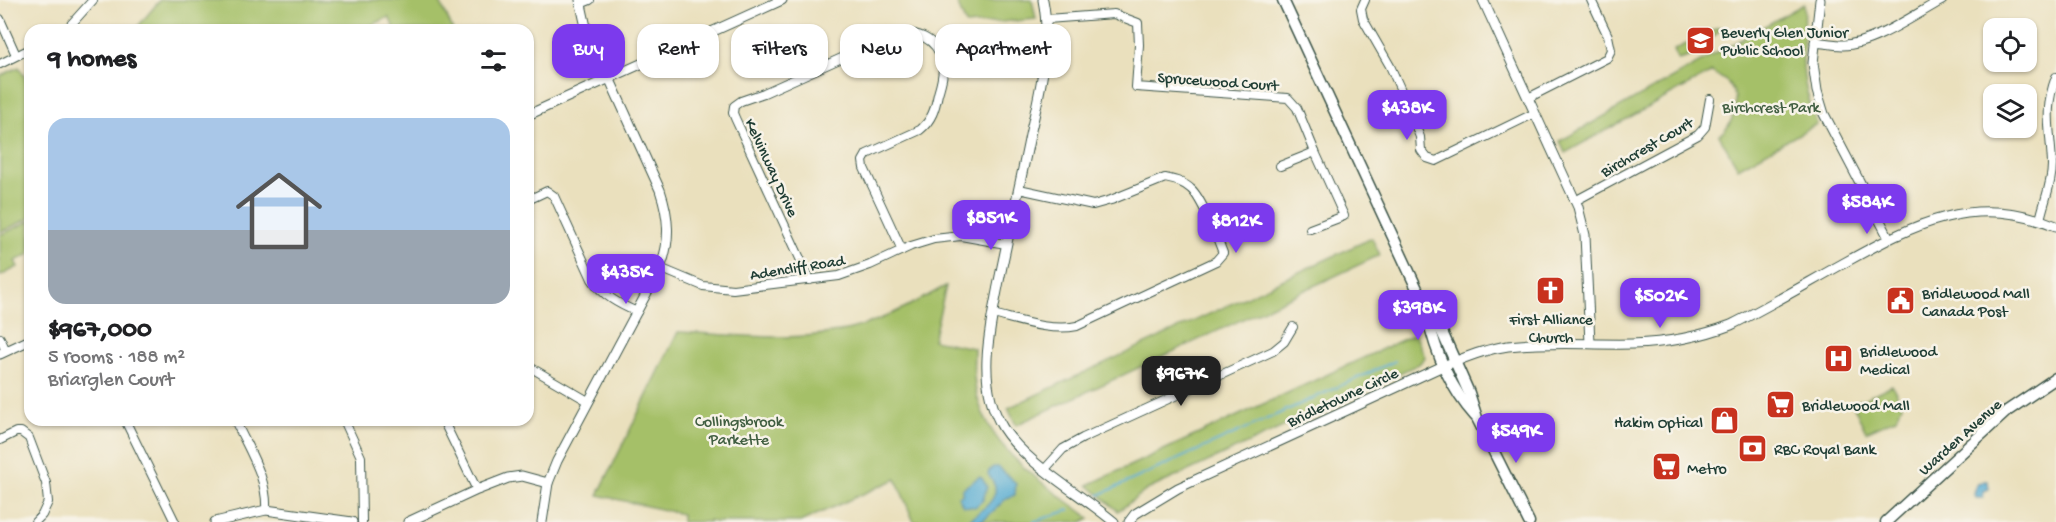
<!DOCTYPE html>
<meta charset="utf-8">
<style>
body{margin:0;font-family:"Gochi Hand",sans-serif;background:#f2f2f2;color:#202124;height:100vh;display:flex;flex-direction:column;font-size:22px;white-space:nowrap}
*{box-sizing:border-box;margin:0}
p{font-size:20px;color:#757577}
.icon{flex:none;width:33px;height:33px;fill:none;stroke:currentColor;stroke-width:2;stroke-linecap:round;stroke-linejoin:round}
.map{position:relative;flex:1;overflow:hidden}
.drawer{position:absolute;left:24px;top:24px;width:510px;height:402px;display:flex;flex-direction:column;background:#fff;border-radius:18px;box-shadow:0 2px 4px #0004}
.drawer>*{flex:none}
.top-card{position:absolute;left:552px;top:24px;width:570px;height:54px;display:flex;gap:12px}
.buttons{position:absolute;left:1983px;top:18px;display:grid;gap:12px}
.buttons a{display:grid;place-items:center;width:54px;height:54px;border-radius:12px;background:#fff;box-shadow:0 2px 4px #0004;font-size:30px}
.price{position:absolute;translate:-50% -51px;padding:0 14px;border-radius:12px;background:#7c3aed;color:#fff;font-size:20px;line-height:39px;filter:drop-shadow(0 2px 3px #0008)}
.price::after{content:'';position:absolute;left:50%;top:36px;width:18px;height:14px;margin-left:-9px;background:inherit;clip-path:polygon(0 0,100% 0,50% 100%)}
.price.selected{background:#222;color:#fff}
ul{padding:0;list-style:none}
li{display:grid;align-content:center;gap:12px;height:318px;padding:0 24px}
li span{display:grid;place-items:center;height:186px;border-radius:18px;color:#555}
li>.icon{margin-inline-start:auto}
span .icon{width:108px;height:108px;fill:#fffc;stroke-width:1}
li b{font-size:26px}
h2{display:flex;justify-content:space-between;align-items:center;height:72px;padding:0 24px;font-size:26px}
.pill{padding:0 21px;border-radius:18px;background:#fff;box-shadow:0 2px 4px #0004;font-size:21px;line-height:54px}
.pill.selected{background:#7c3aed;color:#fff}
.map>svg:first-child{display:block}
.green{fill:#a5c067;stroke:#627e4e;stroke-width:1.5}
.water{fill:#55abd2;stroke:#3a7483;stroke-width:1.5}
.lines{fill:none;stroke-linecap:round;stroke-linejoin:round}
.stream{stroke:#55abd2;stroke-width:2}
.minor-casing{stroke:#3d5549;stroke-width:10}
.tertiary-casing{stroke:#3d5549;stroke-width:11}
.secondary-casing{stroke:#3d5549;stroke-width:13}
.minor{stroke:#fff;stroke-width:8}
.tertiary{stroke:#fff;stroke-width:9}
.secondary{stroke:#fff;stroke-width:10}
.labels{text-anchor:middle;stroke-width:5;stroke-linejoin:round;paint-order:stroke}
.poi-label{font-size:16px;fill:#1f3d34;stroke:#f7f3e8;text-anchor:start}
.street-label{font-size:16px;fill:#1f3d34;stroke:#f7f3e8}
.park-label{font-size:16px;fill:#405e41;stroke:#f7f3e8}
</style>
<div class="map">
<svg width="2056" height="522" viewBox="0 0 2056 522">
<rect width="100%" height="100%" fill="#f7f3e8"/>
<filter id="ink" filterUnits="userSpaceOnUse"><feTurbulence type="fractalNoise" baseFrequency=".0167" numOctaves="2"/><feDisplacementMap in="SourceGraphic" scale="12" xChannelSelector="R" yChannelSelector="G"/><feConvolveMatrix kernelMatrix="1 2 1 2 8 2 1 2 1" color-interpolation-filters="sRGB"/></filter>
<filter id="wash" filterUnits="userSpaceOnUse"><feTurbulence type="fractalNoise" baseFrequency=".008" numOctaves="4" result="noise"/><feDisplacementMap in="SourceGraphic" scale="24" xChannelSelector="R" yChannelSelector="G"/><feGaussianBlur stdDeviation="1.35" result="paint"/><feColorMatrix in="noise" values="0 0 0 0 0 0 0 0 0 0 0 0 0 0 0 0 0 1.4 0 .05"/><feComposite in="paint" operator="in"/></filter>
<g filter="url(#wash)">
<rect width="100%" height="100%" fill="#eae0bd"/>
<g class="green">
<polygon points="160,0 439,0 453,30 395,30 389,17 361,30 135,30"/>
<polygon points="956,0 1032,0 1036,19 966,25"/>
<path d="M1804 4C1806 22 1803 38 1803 56 1802 80 1809 102 1817 124L1738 168 1719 135C1734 125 1742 98 1728 83 1724 79 1717 76 1712 72L1565 153 1560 141Z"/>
<polygon points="1717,28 1723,28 1709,41 1694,50 1689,42 1691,40 1700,37 1704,32 1710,32"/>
<polygon points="1688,43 1693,52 1688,57 1678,60 1674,50"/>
<polygon points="19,67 30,87 30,218 0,232 0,76"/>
<polygon points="30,221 30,254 15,261 18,267 0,276 0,235"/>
<polygon points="1372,238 1380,255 1016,425 1008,408"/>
<path d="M946 286 933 340 974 348C974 357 973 366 974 376 978 445 1041 481 1090 518L1082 522H914L896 479 800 522H714L709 520V522H682V514L598 495 678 332C739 335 808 345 867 324 894 315 921 299 946 286Z"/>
<polygon points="1415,334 1425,357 1419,364 1147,490 1118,511 1088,485"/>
<polygon points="1892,385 1902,405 1897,418 1866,432 1854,407 1856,401 1862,400"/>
</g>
<g class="water">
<path d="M993 467H998L1016 483 1015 495 1007 498 986 518 979 522H966C976 514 998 502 995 487 994 482 990 478 988 474L989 471Z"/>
<polygon points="979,477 982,478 987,487 983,500 975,507 963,506 958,496 962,495 962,489"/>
<polygon points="1984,481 1988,481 1989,489 1984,491 1983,498 1976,498 1974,495 1976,485"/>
</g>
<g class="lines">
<g class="stream">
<polyline points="1099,495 1395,361"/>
<polyline points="1033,522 1069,510"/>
</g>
</g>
</g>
<g filter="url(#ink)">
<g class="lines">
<defs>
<g id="minor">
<polyline points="1365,0 1361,9 1363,19 1390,66 1404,97 1420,137 1421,150 1427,158 1436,161 1535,113"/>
<polyline points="580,4 590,0"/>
<polyline points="0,19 16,55"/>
<polyline points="1047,19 1114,14 1138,23 1139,45 1136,87 1288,98 1297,108 1315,152 1280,166"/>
<polyline points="66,30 93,0"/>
<polyline points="0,64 30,49"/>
<polyline points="1528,98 1607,58 1611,50 1608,36 1591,0"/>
<path d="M528 200 547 191 554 196 592 279C603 296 619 304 637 312"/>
<polyline points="1575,201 1698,135 1705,127 1710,99"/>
<path d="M2040 220C2044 201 2052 184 2052 165 2051 131 2043 111 2056 77"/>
<polyline points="1310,229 1344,216 1315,152"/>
<polyline points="660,268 703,286 733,289 839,276 870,265 911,246 934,239 961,236 1006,244"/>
<path d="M810 280 735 118 733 113 734 106 741 101 764 93 895 34C915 30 937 38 942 61 945 71 941 84 938 94 935 109 932 120 920 130L867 154 863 161 864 168 902 250"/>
<path d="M993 314C1018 320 1050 332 1077 326L1216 261 1223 253C1218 239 1201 197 1191 189 1184 182 1174 180 1165 178L1111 200 1093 205 1019 189"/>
<polyline points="0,338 6,351"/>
<polyline points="528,366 588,401"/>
<polyline points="125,420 175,522"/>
<path d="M235 420C248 449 268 478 266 510"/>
<polyline points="344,420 361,457 362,522"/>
<polyline points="443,420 477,490"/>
<polyline points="0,440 16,432 21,432 29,438 46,483 48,502 42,515 35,522"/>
<polyline points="1045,469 1063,449 1083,438 1273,351 1284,342 1293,327"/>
</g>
<g id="tertiary">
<path d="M1043 0C1052 46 1040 90 1030 135 1020 185 1008 236 998 286 989 333 976 384 1003 428 1026 464 1081 494 1114 522"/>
<polyline points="1483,0 1578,207 1585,235 1590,343"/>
<polyline points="1820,0 1813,63 1817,91 1824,114 1889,238"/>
<path d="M1815 42C1824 43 1834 45 1843 45 1872 45 1916 14 1942 0"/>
<polyline points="528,115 782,0"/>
<polyline points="0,354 30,340"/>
<polyline points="215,522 266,510 352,522"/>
<polyline points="408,522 477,490 508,478 522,476 548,483"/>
<path d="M542 522 548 483 557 461 660 268C671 241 669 217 660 190L586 27 580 0"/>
<path d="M1129 522 1135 514 1178 488 1443 366C1465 358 1485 349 1508 346 1550 341 1591 345 1632 344 1667 343 1699 337 1731 325 1769 306 1806 284 1844 263 1914 224 1975 192 2056 226"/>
</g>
<g id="secondary">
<polyline points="1283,0 1425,306 1442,332 1469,393 1477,418 1529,522"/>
<path d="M1427 314C1435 351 1449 387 1475 416"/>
<polyline points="1886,522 2007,411 2056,378"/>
</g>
</defs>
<use href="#minor" class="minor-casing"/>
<use href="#tertiary" class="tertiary-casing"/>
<use href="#secondary" class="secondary-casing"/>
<use href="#minor" class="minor"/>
<use href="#tertiary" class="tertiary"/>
<use href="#secondary" class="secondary"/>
</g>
</g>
<defs>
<symbol id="school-square" viewBox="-11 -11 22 22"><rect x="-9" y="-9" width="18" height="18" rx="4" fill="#c8321e" stroke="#f7f3e8"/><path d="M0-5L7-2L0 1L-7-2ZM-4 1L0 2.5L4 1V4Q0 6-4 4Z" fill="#fff"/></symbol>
<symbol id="church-square" viewBox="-11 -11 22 22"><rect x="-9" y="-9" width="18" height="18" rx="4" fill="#c8321e" stroke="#f7f3e8"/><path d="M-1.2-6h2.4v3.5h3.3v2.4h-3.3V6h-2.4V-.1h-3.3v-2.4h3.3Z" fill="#fff"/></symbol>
<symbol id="civic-square" viewBox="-11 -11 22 22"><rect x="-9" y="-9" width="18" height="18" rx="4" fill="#c8321e" stroke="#f7f3e8"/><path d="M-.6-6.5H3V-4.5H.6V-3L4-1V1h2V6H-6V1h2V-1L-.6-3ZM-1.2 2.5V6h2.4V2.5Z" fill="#fff"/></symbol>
<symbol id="hospital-square" viewBox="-11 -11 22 22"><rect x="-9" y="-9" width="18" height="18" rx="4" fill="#c8321e" stroke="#f7f3e8"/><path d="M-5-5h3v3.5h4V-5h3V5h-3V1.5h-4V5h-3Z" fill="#fff"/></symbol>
<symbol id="supermarket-square" viewBox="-11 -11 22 22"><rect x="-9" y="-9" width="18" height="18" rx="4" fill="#c8321e" stroke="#f7f3e8"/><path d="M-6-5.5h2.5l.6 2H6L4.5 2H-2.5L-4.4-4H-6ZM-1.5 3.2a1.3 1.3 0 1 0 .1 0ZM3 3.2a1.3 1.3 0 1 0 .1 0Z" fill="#fff"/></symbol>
<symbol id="shop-square" viewBox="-11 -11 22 22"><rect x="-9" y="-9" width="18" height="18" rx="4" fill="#c8321e" stroke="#f7f3e8"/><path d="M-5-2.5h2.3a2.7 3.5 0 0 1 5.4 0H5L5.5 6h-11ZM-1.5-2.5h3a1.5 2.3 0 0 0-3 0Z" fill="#fff"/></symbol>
<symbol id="bank-square" viewBox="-11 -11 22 22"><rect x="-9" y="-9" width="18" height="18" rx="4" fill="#c8321e" stroke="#f7f3e8"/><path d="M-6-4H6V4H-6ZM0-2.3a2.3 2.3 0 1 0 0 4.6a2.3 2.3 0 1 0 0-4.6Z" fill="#fff"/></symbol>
</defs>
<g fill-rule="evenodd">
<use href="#school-square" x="1684" y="24" width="33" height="33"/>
<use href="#church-square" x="1534" y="274" width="33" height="33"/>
<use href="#civic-square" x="1884" y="284" width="33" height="33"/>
<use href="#hospital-square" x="1822" y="342" width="33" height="33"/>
<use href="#supermarket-square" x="1764" y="388" width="33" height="33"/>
<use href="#shop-square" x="1708" y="404" width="33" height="33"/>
<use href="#bank-square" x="1736" y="432" width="33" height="33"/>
<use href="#supermarket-square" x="1650" y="450" width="33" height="33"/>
</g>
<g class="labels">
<g class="poi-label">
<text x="1721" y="37">Beverly Glen Junior<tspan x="1721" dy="18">Public School</tspan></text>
<text x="1922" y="298">Bridlewood Mall<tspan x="1922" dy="18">Canada Post</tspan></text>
<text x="1551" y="324" text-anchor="middle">First Alliance<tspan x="1551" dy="18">Church</tspan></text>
<text x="1860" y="356">Bridlewood<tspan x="1860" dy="18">Medical</tspan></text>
<text x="1802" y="410">Bridlewood Mall</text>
<text x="1703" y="427" text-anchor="end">Hakim Optical</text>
<text x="1774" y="454">RBC Royal Bank</text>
<text x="1687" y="473">Metro</text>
</g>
<g class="street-label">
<text transform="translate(1218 80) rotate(4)" y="6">Sprucewood Court</text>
<text transform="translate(1646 146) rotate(-30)" y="6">Birchcrest Court</text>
<text transform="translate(773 167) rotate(65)" y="6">Kelvinway Drive</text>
<text transform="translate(797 266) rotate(-9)" y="6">Adencliff Road</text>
<text transform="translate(1342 396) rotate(-25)" y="6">Bridletowne Circle</text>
<text transform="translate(1959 436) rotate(-42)" y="6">Warden Avenue</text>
</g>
<g class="park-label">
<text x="1771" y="112">Birchcrest Park</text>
<text x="739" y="426">Collingsbrook<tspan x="739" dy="18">Parkette</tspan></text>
</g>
</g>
</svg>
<div class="buttons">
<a><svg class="icon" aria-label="locate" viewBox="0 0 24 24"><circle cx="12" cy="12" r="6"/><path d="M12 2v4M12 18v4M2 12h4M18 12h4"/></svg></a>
<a><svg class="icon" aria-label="layers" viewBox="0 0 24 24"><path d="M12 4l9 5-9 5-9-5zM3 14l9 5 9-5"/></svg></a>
</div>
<b class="price" style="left:1407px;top:141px">$438K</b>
<b class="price" style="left:1867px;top:235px">$584K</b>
<b class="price" style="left:991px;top:251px">$851K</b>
<b class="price" style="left:1236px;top:254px">$812K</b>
<b class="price" style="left:626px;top:305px">$435K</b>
<b class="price" style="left:1660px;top:329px">$502K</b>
<b class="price" style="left:1418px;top:341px">$398K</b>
<b class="price selected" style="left:1181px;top:407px">$967K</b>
<b class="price" style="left:1516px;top:464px">$549K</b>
<div class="top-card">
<a class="pill selected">Buy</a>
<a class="pill">Rent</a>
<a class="pill">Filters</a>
<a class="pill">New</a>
<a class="pill">Apartment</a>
</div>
<section class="drawer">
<h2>9 homes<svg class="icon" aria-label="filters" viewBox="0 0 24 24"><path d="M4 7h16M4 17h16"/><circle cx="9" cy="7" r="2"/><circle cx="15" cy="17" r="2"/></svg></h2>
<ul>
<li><span style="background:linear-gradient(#a9c7e8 60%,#9aa5b1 0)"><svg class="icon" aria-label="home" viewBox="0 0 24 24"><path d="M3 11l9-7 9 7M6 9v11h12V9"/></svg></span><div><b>$967,000</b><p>5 rooms · 188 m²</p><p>Briarglen Court</p></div></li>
</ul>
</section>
</div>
